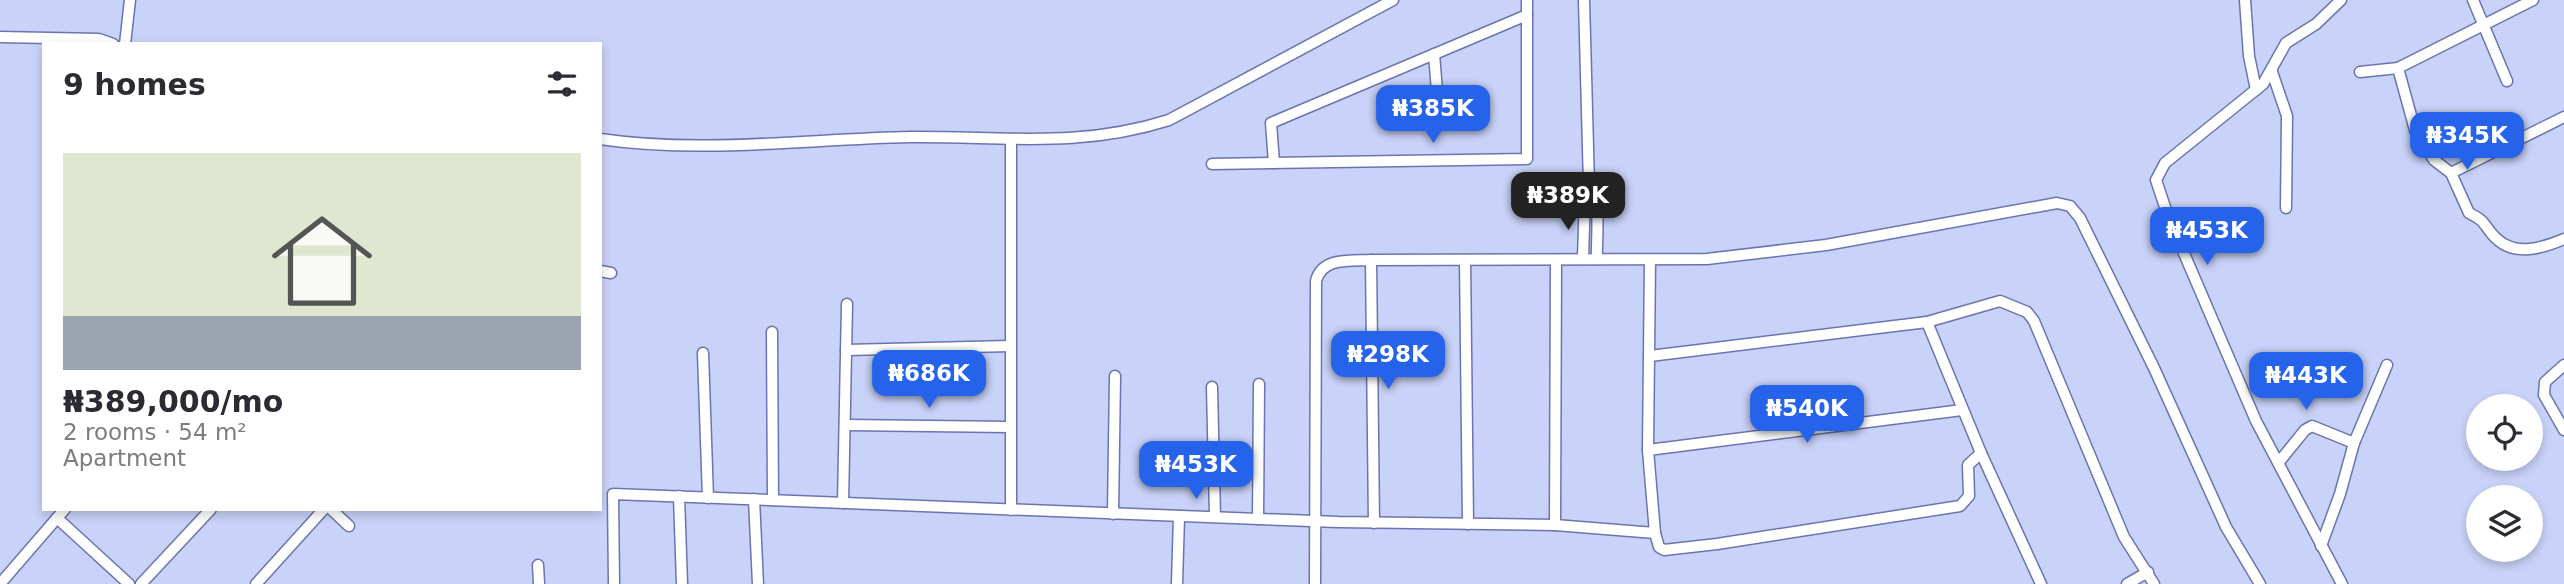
<!DOCTYPE html>
<meta charset="utf-8">
<style>
body{margin:0;font-family:"DejaVu Sans",sans-serif;background:#f2f2f3;color:#2b2b33;height:100vh;display:flex;flex-direction:column;font-size:26px;white-space:nowrap}
*{box-sizing:border-box;margin:0}
p{font-size:23px;color:#7c7c81}
.icon{flex:none;width:38px;height:38px;fill:none;stroke:currentColor;stroke-width:2;stroke-linecap:round;stroke-linejoin:round}
.map{position:relative;flex:1;overflow:hidden}
.details{position:absolute;left:42px;top:42px;width:560px;height:469px;display:flex;flex-direction:column;background:#fff;border-radius:0px;box-shadow:0 4px 10px #0003}
.details>*{flex:none}
.buttons{position:absolute;left:2466px;top:394px;display:grid;gap:14px}
.buttons a{display:grid;place-items:center;width:77px;height:77px;border-radius:50%;background:#fff;box-shadow:0 4px 10px #0003;font-size:35px}
.price{position:absolute;translate:-50% -60px;padding:0 16px;border-radius:14px;background:#2563eb;color:#fff;font-size:23px;line-height:46px;filter:drop-shadow(0 2px 4px #0008)}
.price::after{content:'';position:absolute;left:50%;top:42px;width:21px;height:16px;margin-left:-10px;background:inherit;clip-path:polygon(0 0,100% 0,50% 100%)}
.price.on{background:#222;color:#fff}
ul{padding:0;list-style:none}
li{display:grid;align-content:center;gap:14px;height:371px;padding:0 21px}
li span{display:grid;place-items:center;height:217px;border-radius:0px;color:#555}
li>.icon{margin-inline-start:auto}
span .icon{width:126px;height:126px;fill:#fffc;stroke-width:1}
li b{font-size:30px}
h2{display:flex;justify-content:space-between;align-items:center;height:84px;padding:0 21px;font-size:30px}
.map>svg:first-child{display:block}
.lines{fill:none;stroke-linecap:round;stroke-linejoin:round}
.minor-casing{stroke:#6a75af;stroke-width:13}
.minor{stroke:#fff;stroke-width:10}
</style>
<div class="map">
<svg width="2564" height="584" viewBox="0 0 2564 584">
<rect width="100%" height="100%" fill="#c9d2f8"/>
<g class="lines">
<defs>
<g id="minor">
<polyline points="2245,0 2249,56 2256,90"/>
<polyline points="2341,0 2316,24 2286,43 2263,84 2165,163 2156,180 2168,216 2256,421 2342,584"/>
<polyline points="2473,0 2507,81"/>
<polyline points="0,37 99,39 113,44"/>
<polyline points="125,44 130,0"/>
<polyline points="1434,54 1439,116"/>
<path d="M2398 68 2415 130 2434 160 2451 173 2469 213C2485 221 2482 222 2492 234 2512 258 2540 249 2564 239"/>
<polyline points="2272,72 2287,116 2286,208"/>
<polyline points="2360,72 2398,68 2533,0"/>
<path d="M600 139C701 154 808 139 910 137 1002 136 1078 149 1169 120L1393 0"/>
<polyline points="1011,139 1011,510"/>
<polyline points="1274,163 1271,123 1527,15"/>
<polyline points="1212,164 1527,159 1527,0"/>
<polyline points="2451,173 2564,117"/>
<path d="M1589 185C1602 204 1596 236 1597 259"/>
<polyline points="1583,259 1585,193 1589,185 1584,0"/>
<polyline points="1371,260 1374,523"/>
<polyline points="1465,260 1468,524"/>
<polyline points="600,271 611,273"/>
<polyline points="1927,322 1981,453 2041,584"/>
<polyline points="772,332 773,500"/>
<polyline points="846,350 1010,346"/>
<polyline points="703,353 708,498"/>
<polyline points="1650,356 1927,322 2000,301 2027,312 2034,321 2124,537 2154,584"/>
<polyline points="2564,365 2545,382 2544,395 2564,430"/>
<polyline points="1212,387 1215,517"/>
<polyline points="847,425 1010,427"/>
<polyline points="1648,450 1962,410"/>
<polyline points="2279,462 2305,430 2312,426 2354,443"/>
<polyline points="679,496 682,584"/>
<polyline points="754,499 758,584"/>
<polyline points="843,503 847,304"/>
<polyline points="65,509 57,518 129,584"/>
<polyline points="331,509 349,526"/>
<polyline points="1113,514 1115,376"/>
<polyline points="1258,519 1259,384"/>
<polyline points="1555,525 1556,261"/>
<polyline points="1655,533 1659,547 1664,550 1717,544 1960,506 1969,496 1968,465 1981,453"/>
<polyline points="2321,546 2340,494 2354,443 2387,365"/>
<polyline points="538,565 539,584"/>
<polyline points="0,584 57,518"/>
<polyline points="141,584 211,509"/>
<polyline points="256,584 324,509"/>
<polyline points="614,584 613,494 1338,522 1555,525 1655,533 1648,450 1650,260"/>
<polyline points="1177,584 1179,516"/>
<path d="M1315 584 1316 281C1322 257 1350 261 1371 260L1707 259 1826 245 2057 203 2070 206 2080 218 2154 368 2226 527 2260 584"/>
<polyline points="2127,584 2148,572"/>
</g>
</defs>
<use href="#minor" class="minor-casing"/>
<use href="#minor" class="minor"/>
</g>
</svg>
<div class="buttons">
<a><svg class="icon" aria-label="locate" viewBox="0 0 24 24"><circle cx="12" cy="12" r="6"/><path d="M12 2v4M12 18v4M2 12h4M18 12h4"/></svg></a>
<a><svg class="icon" aria-label="layers" viewBox="0 0 24 24"><path d="M12 4l9 5-9 5-9-5zM3 14l9 5 9-5"/></svg></a>
</div>
<b class="price" style="left:1433px;top:145px">₦385K</b>
<b class="price" style="left:2467px;top:172px">₦345K</b>
<b class="price on" style="left:1568px;top:232px">₦389K</b>
<b class="price" style="left:2207px;top:267px">₦453K</b>
<b class="price" style="left:1388px;top:391px">₦298K</b>
<b class="price" style="left:929px;top:410px">₦686K</b>
<b class="price" style="left:2306px;top:412px">₦443K</b>
<b class="price" style="left:1807px;top:445px">₦540K</b>
<b class="price" style="left:1196px;top:501px">₦453K</b>
<section class="details">
<h2>9 homes<svg class="icon" aria-label="filters" viewBox="0 0 24 24"><path d="M4 7h16M4 17h16"/><circle cx="9" cy="7" r="2"/><circle cx="15" cy="17" r="2"/></svg></h2>
<ul>
<li><span style="background:linear-gradient(#dfe7d0 75%,#9aa5b1 0)"><svg class="icon" aria-label="home" viewBox="0 0 24 24"><path d="M3 11l9-7 9 7M6 9v11h12V9"/></svg></span><div><b>₦389,000/mo</b><p>2 rooms · 54 m²</p><p>Apartment</p></div></li>
</ul>
</section>
</div>
